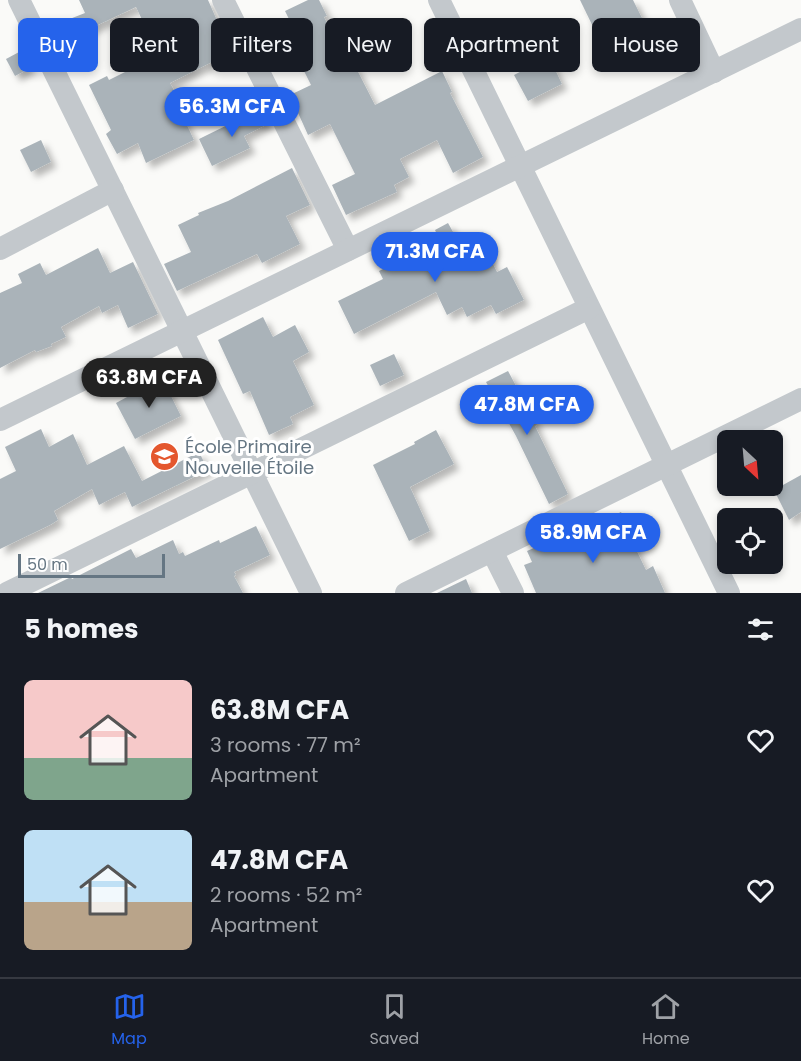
<!DOCTYPE html>
<meta charset="utf-8">
<style>
body{margin:0;font-family:Poppins,sans-serif;background:#20242c;color:#f1f3f6;height:100vh;display:flex;flex-direction:column;font-size:22px;white-space:nowrap}
*{box-sizing:border-box;margin:0}
p{font-size:20px;color:#9ea1a6}
.icon{flex:none;width:33px;height:33px;fill:none;stroke:currentColor;stroke-width:2;stroke-linecap:round;stroke-linejoin:round}
.map{position:relative;height:593px;overflow:hidden}
.side{display:flex;flex-direction:column;background:#171b24;flex:1}
.side>*{flex:none}
.hud{position:absolute;left:18px;top:18px;width:765px;height:54px;display:flex;gap:12px}
.needle{width:39px;rotate:154deg}
.fabs{position:absolute;left:717px;top:430px;display:grid;gap:12px}
.fabs a{display:grid;place-items:center;width:66px;height:66px;border-radius:9px;background:#171b24;box-shadow:0 3px 9px #0003;font-size:30px}
.scale{position:absolute;left:18px;bottom:15px;width:147px;box-sizing:border-box;padding-left:6px;border:3px solid #657683;border-top:0;font-size:16px;line-height:21px;white-space:nowrap;color:#657683;-webkit-text-stroke:4px #fff;paint-order:stroke}
.price{position:absolute;translate:-50% -51px;padding:0 14px;border-radius:21px;background:#2563eb;color:#fff;font-size:20px;line-height:39px;filter:drop-shadow(0 2px 3px #0008)}
.price::after{content:'';position:absolute;left:50%;top:36px;width:18px;height:14px;margin-left:-9px;background:inherit;clip-path:polygon(0 0,100% 0,50% 100%)}
.price.selected{background:#222;color:#fff}
ul{padding:0;list-style:none}
li{display:flex;align-items:center;gap:18px;height:150px;padding:0 24px}
li span{display:grid;place-items:center;flex:none;width:168px;height:120px;border-radius:9px;color:#555}
li>.icon{margin-inline-start:auto}
span .icon{width:72px;height:72px;fill:#fffc;stroke-width:1}
li b{font-size:26px}
h2{display:flex;justify-content:space-between;align-items:center;height:72px;padding:0 24px;font-size:26px}
.chip{padding:0 21px;border-radius:9px;background:#171b24;box-shadow:0 3px 9px #0003;font-size:21px;line-height:54px}
.chip.selected{background:#2563eb;color:#fff}
.menu{display:flex;justify-content:space-around;align-items:center;height:84px;border-top:2px solid #363941;background:#171b24;font-size:16px;color:#9ea1a6}
.menu a{display:grid;justify-items:center;gap:3px}
.menu .selected{color:#2563eb}
.map>svg:first-child{display:block}
.building{fill:#aab3b9;filter:url(#shadow)}
.lines{fill:none;stroke-linecap:round;stroke-linejoin:round}
.street{stroke:#c3c8cc;stroke-width:22}
.labels{text-anchor:middle;stroke-width:6;stroke-linejoin:round;paint-order:stroke}
.poi-label{font-size:18px;fill:#657683;stroke:#fff;text-anchor:start}
</style>
<div class="map">
<svg width="801" height="593" viewBox="0 0 801 593">
<defs>
<filter id="shadow"><feDropShadow dx="5.5" dy="5.5" stdDeviation="3" flood-color="#0004"/></filter>
</defs>
<rect width="100%" height="100%" fill="#fafaf8"/>
<g class="building">
<polygon points="79,0 208,0 226,41 212,48 218,59 170,83 176,94 173,96 194,140 146,163 138,143 117,154 106,134 111,130 89,85 107,76 109,80 159,55 136,7 70,38 62,22 85,13"/>
<polygon points="308,0 319,0 327,16 324,17 349,66 354,64 375,105 442,71 452,92 450,93 483,157 453,173 437,140 400,159 409,177 394,185 397,192 346,215 332,185 355,174 330,124 308,135 290,95 311,85 290,43 267,55 259,39 291,23 285,11"/>
<polygon points="580,0 633,0 643,20 600,41"/>
<polygon points="21,51 30,68 15,76 6,59"/>
<polygon points="549,57 562,84 528,101 514,75"/>
<polygon points="260,109 268,124 244,136 250,148 212,166 199,139"/>
<polygon points="41,140 51,162 31,172 20,150"/>
<polygon points="292,168 310,205 286,216 300,244 262,263 257,254 177,291 164,264 191,252 178,225 199,215 198,213 228,201"/>
<polygon points="448,223 462,248 480,238 497,272 507,267 524,300 496,314 491,305 467,317 462,307 447,315 436,292 354,334 338,301 383,279 379,271 440,241 435,230"/>
<polygon points="98,248 110,273 133,262 158,314 128,328 118,305 102,313 99,306 61,327 66,337 51,344 52,346 36,352 35,350 0,368 0,293 22,283 18,274 40,263 46,275"/>
<polygon points="263,317 273,337 295,325 309,352 293,361 314,405 290,417 293,424 269,435 250,391 243,394 218,340"/>
<polygon points="394,354 404,375 380,386 370,365"/>
<polygon points="508,371 537,425 535,426 568,494 549,504 516,436 486,382"/>
<polygon points="162,378 181,416 135,439 116,403"/>
<polygon points="41,429 49,447 73,434 87,465 124,446 142,481 199,452 208,470 132,507 125,492 99,505 92,489 54,511 58,520 50,525 0,549 0,479 16,471 5,447"/>
<polygon points="436,430 454,464 410,487 430,531 409,541 373,465 415,444 414,442"/>
<polygon points="801,475 801,512 789,520 774,490"/>
<polygon points="621,512 632,536 630,537 646,570 653,566 665,593 536,593 524,565 532,562 527,551 561,536 566,546 592,532 590,527"/>
<polygon points="256,526 270,555 234,572 236,575 234,576 243,593 38,593 71,577 72,579 131,549 136,558 173,540 179,554 183,552 185,556 219,540 220,543"/>
<polygon points="466,579 472,593 437,593"/>
</g>
<g class="lines">
<g class="street">
<polyline points="19,0 311,593"/>
<polyline points="223,0 348,250"/>
<polyline points="439,0 729,593"/>
<polyline points="680,0 714,72"/>
<polyline points="0,249 113,190"/>
<polyline points="0,420 801,29"/>
<polyline points="492,551 513,593"/>
<polyline points="7,593 589,308"/>
<polyline points="406,593 801,399"/>
</g>
</g>
<defs>
<symbol id="school-disc" viewBox="-11 -11 22 22"><circle r="9.5" fill="#e4572e" stroke="#fff"/><path d="M0-5L7-2L0 1L-7-2ZM-4 1L0 2.5L4 1V4Q0 6-4 4Z" fill="#fff"/></symbol>
</defs>
<g fill-rule="evenodd">
<use href="#school-disc" x="148" y="440" width="33" height="33"/>
</g>
<g class="labels">
<g class="poi-label">
<text x="185" y="453">École Primaire<tspan x="185" dy="21">Nouvelle Étoile</tspan></text>
</g>
</g>
</svg>
<div class="fabs">
<a><svg class="needle" viewBox="-14 -14 28 28"><path d="M0-13l5 13h-10z" fill="#e53935"/><path d="M0 13l5-13h-10z" fill="#9ea1a6"/></svg></a>
<a><svg class="icon" aria-label="locate" viewBox="0 0 24 24"><circle cx="12" cy="12" r="6"/><path d="M12 2v4M12 18v4M2 12h4M18 12h4"/></svg></a>
</div>
<div class="scale">50 m</div>
<b class="price" style="left:232px;top:138px">56.3M CFA</b>
<b class="price" style="left:435px;top:283px">71.3M CFA</b>
<b class="price selected" style="left:149px;top:409px">63.8M CFA</b>
<b class="price" style="left:527px;top:436px">47.8M CFA</b>
<b class="price" style="left:593px;top:564px">58.9M CFA</b>
<div class="hud">
<a class="chip selected">Buy</a>
<a class="chip">Rent</a>
<a class="chip">Filters</a>
<a class="chip">New</a>
<a class="chip">Apartment</a>
<a class="chip">House</a>
</div>
</div>
<section class="side">
<h2>5 homes<svg class="icon" aria-label="filters" viewBox="0 0 24 24"><path d="M4 7h16M4 17h16"/><circle cx="9" cy="7" r="2"/><circle cx="15" cy="17" r="2"/></svg></h2>
<ul>
<li><span style="background:linear-gradient(#f6c9c9 65%,#7fa58c 0)"><svg class="icon" aria-label="home" viewBox="0 0 24 24"><path d="M3 11l9-7 9 7M6 9v11h12V9"/></svg></span><div><b>63.8M CFA</b><p>3 rooms · 77 m²</p><p>Apartment</p></div><svg class="icon" aria-label="heart" viewBox="0 0 24 24"><path d="M12 20l-8-8c-3-5 5-10 8-4 3-6 11-1 8 4z"/></svg></li>
<li><span style="background:linear-gradient(#bfe0f5 60%,#b9a48a 0)"><svg class="icon" aria-label="home" viewBox="0 0 24 24"><path d="M3 11l9-7 9 7M6 9v11h12V9"/></svg></span><div><b>47.8M CFA</b><p>2 rooms · 52 m²</p><p>Apartment</p></div><svg class="icon" aria-label="heart" viewBox="0 0 24 24"><path d="M12 20l-8-8c-3-5 5-10 8-4 3-6 11-1 8 4z"/></svg></li>
</ul>
</section>
<nav class="menu">
<a class="selected"><svg class="icon" aria-label="map" viewBox="0 0 24 24"><path d="M3 6l6-2 6 2 6-2v14l-6 2-6-2-6 2zM9 4v14M15 6v14"/></svg>Map</a>
<a><svg class="icon" aria-label="saved" viewBox="0 0 24 24"><path d="M7 4h10v16l-5-4-5 4z"/></svg>Saved</a>
<a><svg class="icon" aria-label="home" viewBox="0 0 24 24"><path d="M3 11l9-7 9 7M6 9v11h12V9"/></svg>Home</a>
</nav>
